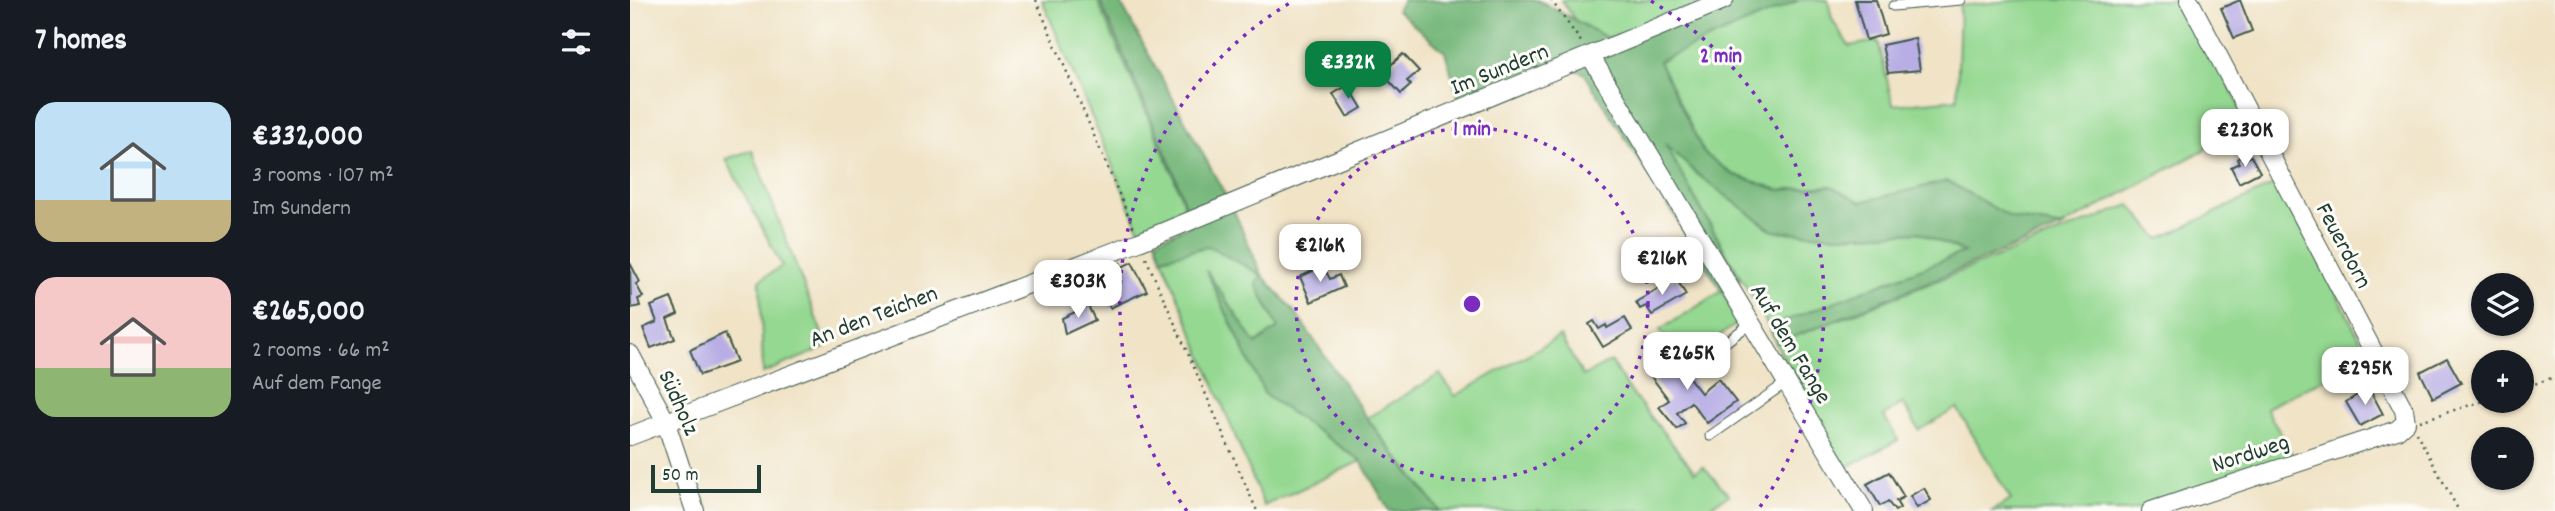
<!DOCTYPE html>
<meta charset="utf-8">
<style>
body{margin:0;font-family:Dekko,sans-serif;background:#242831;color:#f1f3f6;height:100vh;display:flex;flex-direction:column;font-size:26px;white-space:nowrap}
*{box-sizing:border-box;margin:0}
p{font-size:23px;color:#9ea1a6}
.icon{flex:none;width:38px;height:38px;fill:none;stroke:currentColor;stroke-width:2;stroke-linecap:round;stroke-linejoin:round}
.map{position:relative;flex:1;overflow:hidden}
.panel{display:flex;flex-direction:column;background:#171b24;width:630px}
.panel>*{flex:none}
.fabs{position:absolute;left:1841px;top:273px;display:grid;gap:14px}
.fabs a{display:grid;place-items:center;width:63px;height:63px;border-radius:50%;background:#171b24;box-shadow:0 2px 5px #0004;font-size:35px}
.scale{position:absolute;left:21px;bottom:18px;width:110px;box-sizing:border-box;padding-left:7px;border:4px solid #1f3d34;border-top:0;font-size:19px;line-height:24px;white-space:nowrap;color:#1f3d34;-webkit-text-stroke:5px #fdfcf7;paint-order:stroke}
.price{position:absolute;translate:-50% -60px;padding:0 16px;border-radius:14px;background:#fff;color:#222;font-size:23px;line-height:46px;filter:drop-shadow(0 2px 4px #0008)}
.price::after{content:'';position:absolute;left:50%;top:42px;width:21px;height:16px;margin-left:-10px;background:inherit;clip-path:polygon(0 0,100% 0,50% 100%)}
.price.on{background:#0b8043;color:#fff}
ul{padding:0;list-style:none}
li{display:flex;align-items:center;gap:21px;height:175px;padding:0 35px}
li span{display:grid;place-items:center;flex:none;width:196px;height:140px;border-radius:21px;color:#555}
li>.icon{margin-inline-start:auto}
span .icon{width:84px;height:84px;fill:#fffc;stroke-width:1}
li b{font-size:30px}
h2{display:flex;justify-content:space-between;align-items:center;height:84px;padding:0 35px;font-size:30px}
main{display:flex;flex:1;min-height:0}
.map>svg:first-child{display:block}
.green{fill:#94d891;stroke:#5a8a62;stroke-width:2}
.forest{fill:#77b87b;stroke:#4b7a58;stroke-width:2}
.building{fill:#b8aee5}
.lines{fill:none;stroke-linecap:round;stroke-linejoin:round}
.service-casing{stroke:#3e564a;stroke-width:11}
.minor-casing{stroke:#3e564a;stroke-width:20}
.path{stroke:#3e564a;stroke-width:2.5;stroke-dasharray:2 5;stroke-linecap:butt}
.service{stroke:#fff;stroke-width:9}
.minor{stroke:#fff;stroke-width:18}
.ring{fill:none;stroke:#7b2cbf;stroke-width:3.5;stroke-dasharray:3.5 7}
.labels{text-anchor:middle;stroke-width:6;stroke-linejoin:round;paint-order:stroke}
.street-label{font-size:24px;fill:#1f3d34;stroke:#fdfcf7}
.centre{fill:#7b2cbf;stroke:#fdfcf7;stroke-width:3.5}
.ring-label{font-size:21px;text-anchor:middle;font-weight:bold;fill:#7b2cbf;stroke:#fdfcf7;stroke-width:6;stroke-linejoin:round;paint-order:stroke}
</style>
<main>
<section class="panel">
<h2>7 homes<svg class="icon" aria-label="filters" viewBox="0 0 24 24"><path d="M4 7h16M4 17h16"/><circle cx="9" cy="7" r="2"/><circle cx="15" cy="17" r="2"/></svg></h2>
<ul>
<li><span style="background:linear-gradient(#bfe0f5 70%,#c2b280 0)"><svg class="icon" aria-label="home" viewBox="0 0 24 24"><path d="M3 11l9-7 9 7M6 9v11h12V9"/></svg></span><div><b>€332,000</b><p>3 rooms · 107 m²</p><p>Im Sundern</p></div></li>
<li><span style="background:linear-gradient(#f6c9c9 65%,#8fb573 0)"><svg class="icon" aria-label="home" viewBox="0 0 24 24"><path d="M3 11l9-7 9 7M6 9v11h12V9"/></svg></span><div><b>€265,000</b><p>2 rooms · 66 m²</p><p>Auf dem Fange</p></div></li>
</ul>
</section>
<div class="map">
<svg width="1925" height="511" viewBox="0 0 1925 511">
<rect width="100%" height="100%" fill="#fdfcf7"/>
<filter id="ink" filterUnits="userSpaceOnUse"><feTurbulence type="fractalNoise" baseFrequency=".0143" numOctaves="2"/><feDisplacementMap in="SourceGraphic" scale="14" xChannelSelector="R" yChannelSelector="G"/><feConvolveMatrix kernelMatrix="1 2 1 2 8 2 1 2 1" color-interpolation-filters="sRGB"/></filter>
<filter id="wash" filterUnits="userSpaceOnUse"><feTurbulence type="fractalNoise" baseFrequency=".00686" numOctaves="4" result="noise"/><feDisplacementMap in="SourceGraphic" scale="28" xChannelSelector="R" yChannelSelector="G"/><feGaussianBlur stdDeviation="1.57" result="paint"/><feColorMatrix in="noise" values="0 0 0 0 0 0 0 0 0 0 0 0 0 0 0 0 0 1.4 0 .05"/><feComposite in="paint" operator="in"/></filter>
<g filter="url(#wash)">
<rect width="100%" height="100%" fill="#f0e3c6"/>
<g class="green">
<polygon points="412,0 473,0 468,2 542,172 557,214 512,235"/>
<polygon points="931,0 1080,0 979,39 945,20"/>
<polygon points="1169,0 1198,0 1202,19 1219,46 1248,41 1263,105 1327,99 1330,6 1389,0 1554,0 1620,125 1431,227 1382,218 1317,181 1231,202 1201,186 1149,190 1102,174 1074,153 1028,61"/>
<polygon points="1033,142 1067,174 1143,231 1209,236 1288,232 1335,253 1139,327"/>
<polygon points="122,150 197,347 133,373 130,280 152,266 96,159"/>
<polygon points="1650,182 1739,357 1636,408 1663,456 1499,511 1362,511 1381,500 1327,408 1289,430 1273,403 1254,416 1268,440 1214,469 1146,344 1500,205 1529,239"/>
<polygon points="579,246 632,275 626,283 648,328 625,344 580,278 635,395 731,461 634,506 532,258"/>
<polygon points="1092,291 1110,322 1053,360 1030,330"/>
<polygon points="930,336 953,376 981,361 996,386 1065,472 1073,466 1099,495 1071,511 810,511 737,418 810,374 825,396"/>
</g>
<g class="forest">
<polygon points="489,0 603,209 632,275 664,311 751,438 810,511 759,511 731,461 635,395 576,270 626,344 648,328 626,283 632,275 579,246 532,258 526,240 561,225 544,172 470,1"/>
<polygon points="773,0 908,0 979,39 1100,0 1169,0 1029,61 1074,153 1102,174 1149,190 1201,186 1231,202 1317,181 1382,218 1433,227 1146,344 1139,327 1334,252 1288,232 1209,236 1143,231 1067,174 1035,144 1110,279 1092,291 954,73 928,63 831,105 815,52 767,10"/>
</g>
<g id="blocks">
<g class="building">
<polygon points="1225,0 1246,0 1256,34 1236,40"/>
<polygon points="1610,0 1622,31 1604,38 1591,8"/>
<polygon points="1285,38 1290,70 1258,73 1252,45"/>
<polygon points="773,54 789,71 777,81 781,85 771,94 752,73"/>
<polygon points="718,85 732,108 717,117 703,94"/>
<polygon points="1611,156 1613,161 1621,156 1630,172 1609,183 1601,167 1609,163 1607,159"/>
<polygon points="502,262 517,291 480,308 462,273 483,263 484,265 490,263 492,267"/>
<polygon points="0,263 10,282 6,284 13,297 8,299 10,306 1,308"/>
<polygon points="693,266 700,279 709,275 714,287 681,302 670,277"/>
<polygon points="1046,278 1056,295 1022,315 1016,306 1010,309 1006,302"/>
<polygon points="41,298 48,314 37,319 45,339 21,348 13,328 27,322 21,306"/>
<polygon points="458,306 465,320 435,334 432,318"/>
<polygon points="995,318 1002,330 973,347 959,324 964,321 969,329 976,325 977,328"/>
<polygon points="95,333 107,362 70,375 60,350"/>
<polygon points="1039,352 1071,393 1088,379 1106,402 1077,423 1061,402 1047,413 1055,423 1047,429 1029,407 1039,400 1016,370"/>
<polygon points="1817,358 1831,383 1803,398 1790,372"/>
<polygon points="1732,370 1739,383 1727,390 1720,377"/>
<polygon points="1739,388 1753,414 1730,426 1716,402"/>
<polygon points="1259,472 1274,497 1266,501 1270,508 1265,511 1258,502 1250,506 1237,484"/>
<polygon points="1294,488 1301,500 1287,508 1280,496"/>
</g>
</g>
</g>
<g filter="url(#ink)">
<use href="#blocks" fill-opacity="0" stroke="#3e564a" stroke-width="2"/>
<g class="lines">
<defs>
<g id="service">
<polyline points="1263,6 1331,0"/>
<polyline points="1064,366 1121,323"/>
<polyline points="1080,436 1157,382"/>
</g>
<g id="minor">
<polyline points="961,57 1234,511"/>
<polyline points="0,354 35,420 65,511"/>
<polyline points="0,436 509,242 1094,0"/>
<polyline points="1521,511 1767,430 1776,422 1774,410 1559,0"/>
</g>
</defs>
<use href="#service" class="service-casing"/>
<use href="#minor" class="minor-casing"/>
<g class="path">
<polyline points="406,0 504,229"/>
<polyline points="921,0 952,43"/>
<polyline points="516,258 627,511"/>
<polyline points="1892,388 1925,377"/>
<polyline points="1790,421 1853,401"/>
<polyline points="1786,432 1829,511"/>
</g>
<use href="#service" class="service"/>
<use href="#minor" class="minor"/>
</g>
</g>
<g class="ring">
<circle cx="842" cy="304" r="176"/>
<path d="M557 511A352 352 0 0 1 663 1M1021 1A352 352 0 0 1 1127 511"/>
</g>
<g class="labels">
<g class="street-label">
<text transform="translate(869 68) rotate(-22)" y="8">Im Sundern</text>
<text transform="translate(1715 245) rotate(62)" y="8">Feuerdorn</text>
<text transform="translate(243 315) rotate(-21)" y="8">An den Teichen</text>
<text transform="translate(1162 343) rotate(59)" y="8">Auf dem Fange</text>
<text transform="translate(50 402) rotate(66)" y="8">Südholz</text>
<text transform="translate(1620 452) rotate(-18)" y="8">Nordweg</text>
</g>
</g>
<circle cx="842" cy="304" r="10" class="centre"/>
<g class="ring-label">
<text x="1091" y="62">2 min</text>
<text x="842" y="135">1 min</text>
</g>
</svg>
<div class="fabs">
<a><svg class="icon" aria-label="layers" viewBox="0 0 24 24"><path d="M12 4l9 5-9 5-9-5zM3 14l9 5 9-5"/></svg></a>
<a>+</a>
<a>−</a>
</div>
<div class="scale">50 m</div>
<b class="price on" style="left:718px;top:101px">€332K</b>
<b class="price" style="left:1615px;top:169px">€230K</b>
<b class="price" style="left:690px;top:284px">€216K</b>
<b class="price" style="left:1032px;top:297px">€216K</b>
<b class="price" style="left:448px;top:320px">€303K</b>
<b class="price" style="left:1057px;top:392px">€265K</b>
<b class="price" style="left:1735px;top:407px">€295K</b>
</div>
</main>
